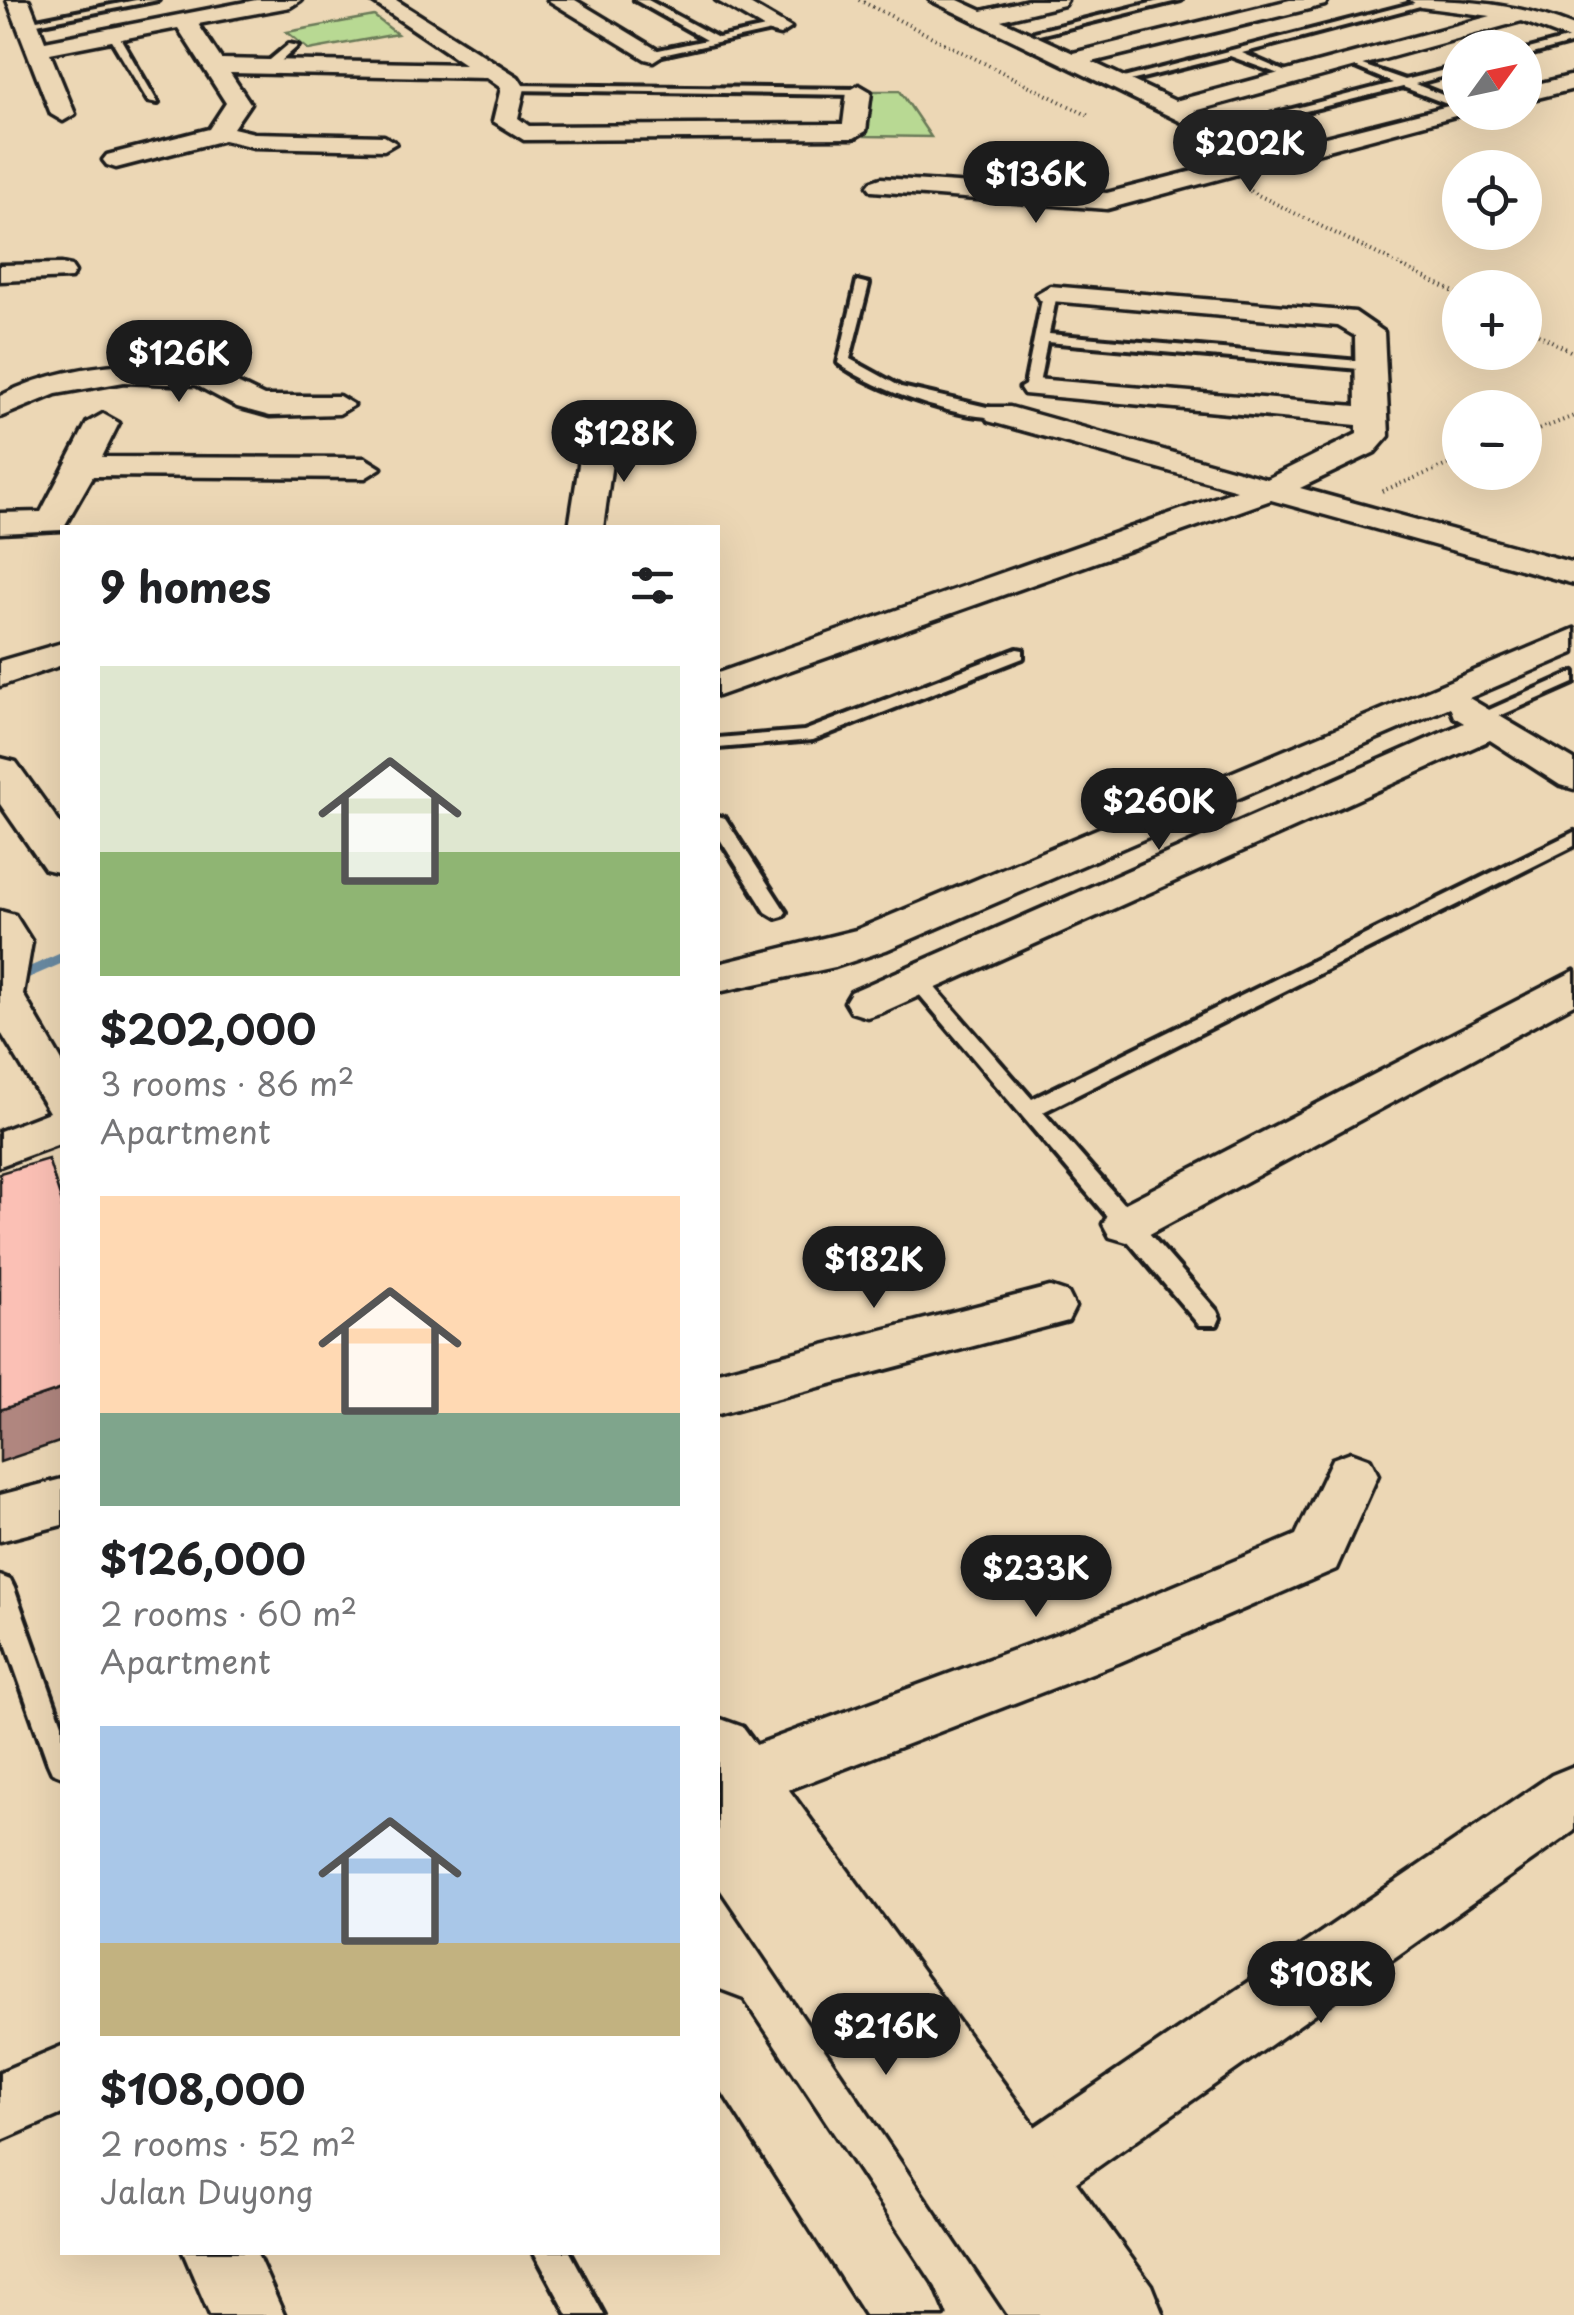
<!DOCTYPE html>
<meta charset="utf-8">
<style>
body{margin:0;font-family:"Playpen Sans",sans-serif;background:#f2f2f2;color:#202124;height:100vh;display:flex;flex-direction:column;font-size:38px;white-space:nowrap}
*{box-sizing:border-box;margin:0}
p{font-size:32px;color:#757577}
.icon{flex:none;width:55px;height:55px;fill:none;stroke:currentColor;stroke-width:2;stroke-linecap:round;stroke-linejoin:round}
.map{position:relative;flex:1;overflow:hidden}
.drawer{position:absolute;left:60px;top:525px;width:660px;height:1730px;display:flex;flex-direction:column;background:#fff;border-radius:0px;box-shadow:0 10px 40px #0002}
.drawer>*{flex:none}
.needle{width:65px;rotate:57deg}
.fabs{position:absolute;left:1442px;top:30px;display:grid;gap:20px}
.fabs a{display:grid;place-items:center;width:100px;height:100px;border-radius:50%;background:#fff;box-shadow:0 10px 40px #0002;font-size:50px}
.price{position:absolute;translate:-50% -85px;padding:0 22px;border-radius:35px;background:#1c1c1c;color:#fff;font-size:32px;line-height:65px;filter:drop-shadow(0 2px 5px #0008)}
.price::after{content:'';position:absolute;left:50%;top:60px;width:30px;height:22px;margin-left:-15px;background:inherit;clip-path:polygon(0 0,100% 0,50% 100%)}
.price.current{background:#222;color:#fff}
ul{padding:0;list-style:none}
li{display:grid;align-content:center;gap:20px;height:530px;padding:0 40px}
li span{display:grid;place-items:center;height:310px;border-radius:0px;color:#555}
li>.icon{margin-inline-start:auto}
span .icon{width:180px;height:180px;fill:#fffc;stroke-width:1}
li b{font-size:42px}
h2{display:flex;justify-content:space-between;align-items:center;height:120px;padding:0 40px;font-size:42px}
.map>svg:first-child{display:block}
.green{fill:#b8d993;stroke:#6a7a58;stroke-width:2.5}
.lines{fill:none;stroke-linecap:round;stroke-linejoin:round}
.stream{stroke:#698aa2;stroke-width:10}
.lane-casing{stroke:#1c1c1c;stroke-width:8}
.street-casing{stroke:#1c1c1c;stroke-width:7}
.secondary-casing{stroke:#1c1c1c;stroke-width:7}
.path{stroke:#1c1c1c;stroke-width:4;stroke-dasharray:1 4;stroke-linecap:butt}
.lane{fill:#ecd7b5;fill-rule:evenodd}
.street{fill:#ecd7b5;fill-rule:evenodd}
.secondary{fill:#ecd7b5;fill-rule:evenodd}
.shaded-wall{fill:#b0867f;stroke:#1c1c1c;stroke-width:2.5}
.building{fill:#fbc0b5;stroke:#1c1c1c;stroke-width:2.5}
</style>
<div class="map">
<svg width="1574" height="2315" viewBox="0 0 1574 2315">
<rect width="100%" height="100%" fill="#ecd7b5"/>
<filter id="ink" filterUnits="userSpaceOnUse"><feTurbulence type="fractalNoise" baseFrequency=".01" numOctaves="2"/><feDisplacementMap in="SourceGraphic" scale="20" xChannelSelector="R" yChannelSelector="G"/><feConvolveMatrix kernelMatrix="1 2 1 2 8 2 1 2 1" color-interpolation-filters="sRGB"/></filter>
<g filter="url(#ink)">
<g class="green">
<polygon points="374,16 397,34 309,50 287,32"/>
<polygon points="868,91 900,91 931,137 865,136"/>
</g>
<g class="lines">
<polyline class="stream" points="0,985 62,958"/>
<defs>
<g id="lane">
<polygon points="136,0 158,0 27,26 22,23"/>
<polygon points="635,0 648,0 718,38 780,25 785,28 653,57 649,52 706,40"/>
<polygon points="1163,0 1181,0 1039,35 1034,32"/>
<polygon points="1426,0 1439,1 1242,53 1295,76 1295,80 1230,56 1114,85 1108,82"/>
<polygon points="113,31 118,34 158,103 148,101 108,34"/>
<polygon points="1574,37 1574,43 1525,56 1525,50"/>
<polygon points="289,44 298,46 272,69 264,69 264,65"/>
<polygon points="1348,60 1405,80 1460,66 1460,72 1415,84 1460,102 1460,109 1403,87 1217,133 1211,130 1393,83 1348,64"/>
<polygon points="513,85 859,89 865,92 859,95 509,90"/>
<path d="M857 281 869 284 850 359 901 387 1004 411V417C962 421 872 389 838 363Z"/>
<polygon points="1050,290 1057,294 1049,334 1371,362 1378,366 1371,370 1047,342 1039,384 1042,388 1035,392 1025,385 1043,294"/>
<polygon points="1017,649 1023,650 1023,658 813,740 718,748 718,738 804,731"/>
<polygon points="1574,672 1574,683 1486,722 1474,722 1471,718"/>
<polygon points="718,816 725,818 786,912 783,916 776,918 766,912 718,836"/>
<polygon points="1574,832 1574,846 1043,1112 1217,1311 1220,1318 1217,1325 1199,1325 907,980 910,975 924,975 1032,1099"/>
<polygon points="0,1576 10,1580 14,1588 62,1724 62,1776 52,1772 48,1763 0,1627"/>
<polygon points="534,2252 570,2252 604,2315 568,2315"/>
</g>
<g id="street">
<polygon points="7,0 29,0 45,41 256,0 301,0 290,7 198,24 221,59 465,64 370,0 396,0 518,77 525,88 518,118 529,126 843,124 847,92 859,85 871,92 866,131 854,138 524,140 493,121 501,88 487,78 230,73 250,103 233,128 254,133 384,136 396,143 384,150 254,147 224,140 116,168 107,165 103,160 107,155 209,129 226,103 178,28 50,53 75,114 63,121 51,114"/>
<polygon points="548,0 575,0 664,54 653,61 645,59"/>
<polygon points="716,0 743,0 791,28 780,35 772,33"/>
<path d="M930 0H958L982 11 1028 0H1067L1064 5 1001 20 1073 53 1290 0H1328L1325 5 1092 62 1175 101 1491 16 1421 7 1410 0C1469 0 1519 4 1574 26V41L1522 21 1195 111 1278 149 1460 103V112H1470L1107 209 872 191 868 186 872 181 881 178 1107 193 1252 156Z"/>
<polygon points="1574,75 1574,89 1525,101 1525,87"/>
<polygon points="61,264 71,266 75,272 71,278 0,281 0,265"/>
<polygon points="1050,286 1355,312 1384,332 1389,436 1375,452 1300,488 1574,563 1574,584 1271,500 718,696 718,673 1237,490 988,421 984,414 988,407 1010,407 1267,479 1357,434 1357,425 1024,394 1020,388 1035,379 1356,406 1355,336 1338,326 1040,300 1036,294"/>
<path d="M151 363 212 371 264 396H339L354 405 339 414 270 416 237 407 196 385 124 382 56 394 0 417V396C46 372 99 364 151 363Z"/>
<polygon points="103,414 119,423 102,457 365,458 381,468 365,478 93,476 62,530 0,533 0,513 41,512 87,423"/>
<polygon points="600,424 616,433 603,528 569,528 584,433"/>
<polygon points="1574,629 1574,653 1469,698 1574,760 1574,789 1560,785 1490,740 883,1012 867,1017 851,1012 845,1002 851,992 1464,723 1454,717 1450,707 886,950 835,967 718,992 718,964 856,930"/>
<polygon points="62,643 62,665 0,686 0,661"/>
<polygon points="0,911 15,915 32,942 23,994 62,1061 62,1143 0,1166 0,1131 49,1112 0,1031"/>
<polygon points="1574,971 1574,1004 1144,1237 1127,1242 1110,1237 1103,1224 1110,1211"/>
<polygon points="1050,1287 1068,1293 1075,1307 1068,1321 718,1414 718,1372"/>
<polygon points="1351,1452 1370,1459 1378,1475 1336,1569 1118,1663 718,1817 718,1759 1076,1627 1296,1535 1332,1459"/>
<polygon points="62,1479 62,1525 0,1541 0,1495"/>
<polygon points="1574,1766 1574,1831 1048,2202 1023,2212 998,2202 988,2177 998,2152 1552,1775"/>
<polygon points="718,1992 742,2001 933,2289 944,2315 865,2315 718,2085"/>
<polygon points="62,2046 62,2114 0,2141 0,2072"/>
<polygon points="183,2252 256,2252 284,2315 210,2315"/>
</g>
<g id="secondary">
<polygon points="0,758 16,762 62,826 62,873 45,869 0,804"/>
<polygon points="718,1718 743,1727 1151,2285 1163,2315 1008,2315 718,1886"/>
</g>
</defs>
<use href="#lane" class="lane-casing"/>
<use href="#street" class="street-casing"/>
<use href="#secondary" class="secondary-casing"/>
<g class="path">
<polyline points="859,0 1091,117"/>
<polyline points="1250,191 1460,295"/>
<polyline points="1525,327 1574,353"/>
<polyline points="1525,435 1574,416"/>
<polyline points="1382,491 1460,460"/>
</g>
<use href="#lane" class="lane"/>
<use href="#street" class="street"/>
<use href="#secondary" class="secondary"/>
</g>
<polygon class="shaded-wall" points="62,1389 62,1441 0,1462 0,1410"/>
<polygon class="building" points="48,1159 62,1203 62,1389 0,1410 0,1173"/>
</g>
</svg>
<div class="fabs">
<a><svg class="needle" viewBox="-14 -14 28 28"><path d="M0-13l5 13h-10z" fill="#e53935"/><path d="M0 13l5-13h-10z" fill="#757577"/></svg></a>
<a><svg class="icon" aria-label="locate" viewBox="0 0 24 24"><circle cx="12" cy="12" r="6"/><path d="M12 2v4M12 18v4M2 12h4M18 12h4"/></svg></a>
<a>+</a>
<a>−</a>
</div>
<b class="price current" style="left:1250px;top:195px">$202K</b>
<b class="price" style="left:1036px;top:226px">$136K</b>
<b class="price" style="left:179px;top:405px">$126K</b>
<b class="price" style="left:624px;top:485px">$128K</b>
<b class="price" style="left:1159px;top:853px">$260K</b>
<b class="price" style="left:874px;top:1311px">$182K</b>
<b class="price" style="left:1036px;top:1620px">$233K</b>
<b class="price" style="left:1321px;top:2026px">$108K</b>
<b class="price" style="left:886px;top:2078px">$216K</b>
<section class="drawer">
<h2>9 homes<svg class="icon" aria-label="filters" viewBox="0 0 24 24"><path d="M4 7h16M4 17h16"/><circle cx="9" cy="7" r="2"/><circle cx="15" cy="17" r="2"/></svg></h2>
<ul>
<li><span style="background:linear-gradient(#dfe7d0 60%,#8fb573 0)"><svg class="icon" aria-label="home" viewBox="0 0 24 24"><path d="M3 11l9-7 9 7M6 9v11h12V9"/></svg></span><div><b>$202,000</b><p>3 rooms · 86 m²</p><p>Apartment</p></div></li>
<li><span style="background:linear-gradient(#ffd9b3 70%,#7fa58c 0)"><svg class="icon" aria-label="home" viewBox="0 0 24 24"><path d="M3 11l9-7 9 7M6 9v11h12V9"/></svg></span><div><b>$126,000</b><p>2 rooms · 60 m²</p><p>Apartment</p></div></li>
<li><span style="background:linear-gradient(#a9c7e8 70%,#c2b280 0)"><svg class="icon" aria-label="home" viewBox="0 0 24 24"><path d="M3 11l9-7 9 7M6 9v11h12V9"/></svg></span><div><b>$108,000</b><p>2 rooms · 52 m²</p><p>Jalan Duyong</p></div></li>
</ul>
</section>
</div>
